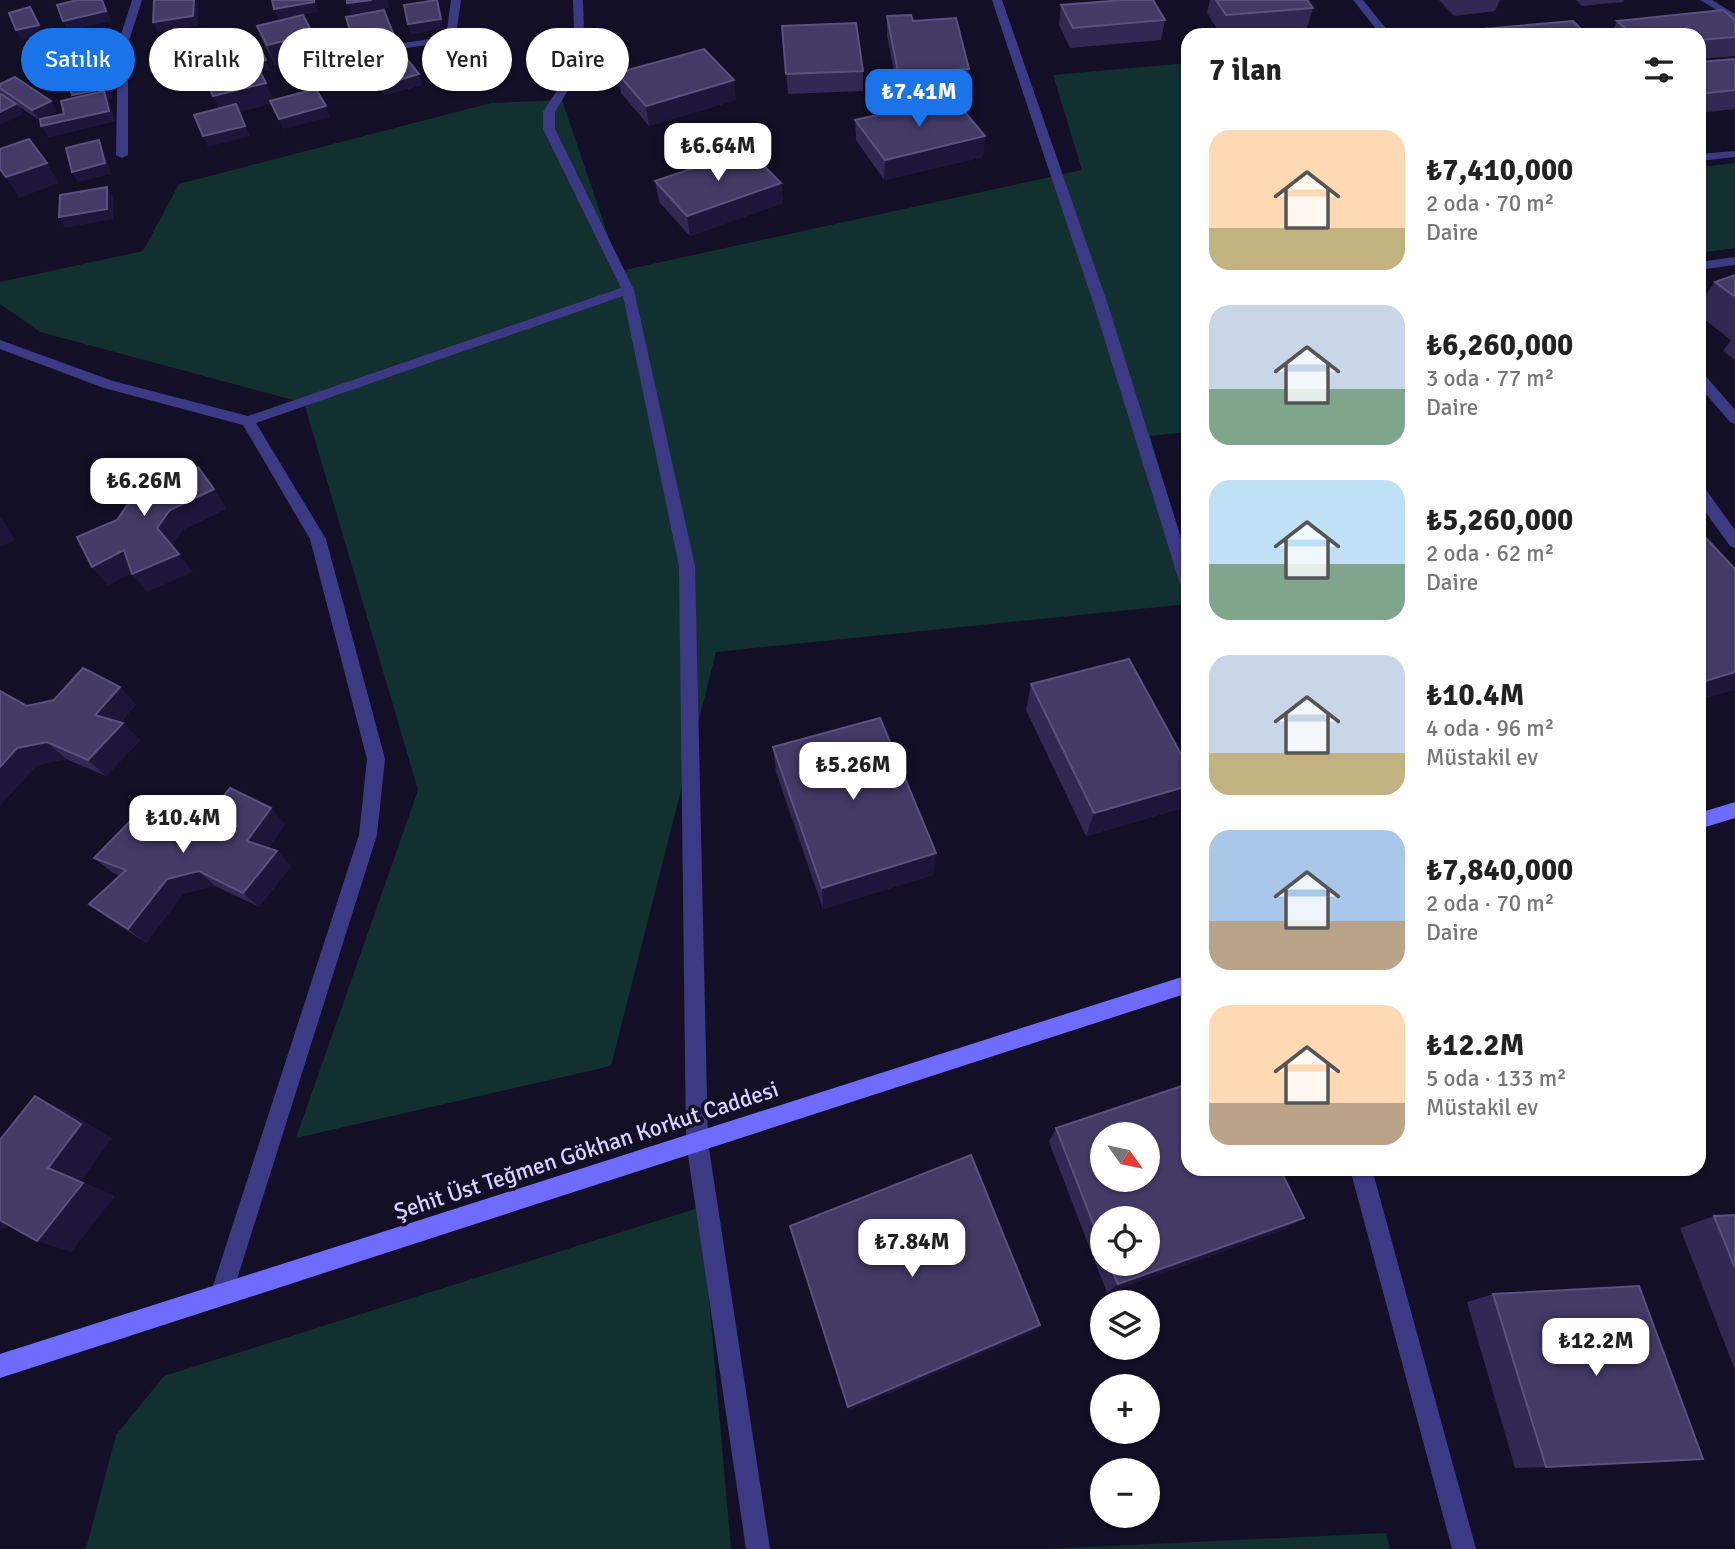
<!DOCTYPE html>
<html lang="tr">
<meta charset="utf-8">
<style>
body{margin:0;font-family:Signika,sans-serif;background:#f6f6f6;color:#222;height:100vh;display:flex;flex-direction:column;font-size:26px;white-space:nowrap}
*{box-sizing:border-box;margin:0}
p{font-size:23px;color:#767676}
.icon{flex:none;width:38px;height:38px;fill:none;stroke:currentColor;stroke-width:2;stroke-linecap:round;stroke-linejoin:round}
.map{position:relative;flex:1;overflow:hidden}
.sheet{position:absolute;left:1181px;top:28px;width:525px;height:1148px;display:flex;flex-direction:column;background:#fff;border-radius:21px;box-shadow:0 2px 5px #0004}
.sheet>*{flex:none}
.guide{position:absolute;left:21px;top:28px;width:665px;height:63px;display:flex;gap:14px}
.needle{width:46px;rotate:123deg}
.buttons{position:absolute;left:1090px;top:1122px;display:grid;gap:14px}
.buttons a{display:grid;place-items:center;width:70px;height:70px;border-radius:50%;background:#fff;box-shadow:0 2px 5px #0004;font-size:35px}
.price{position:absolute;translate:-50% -60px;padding:0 16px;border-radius:14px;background:#fff;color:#222;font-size:23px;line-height:46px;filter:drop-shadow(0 2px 4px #0008)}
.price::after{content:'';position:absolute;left:50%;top:42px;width:21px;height:16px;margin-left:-10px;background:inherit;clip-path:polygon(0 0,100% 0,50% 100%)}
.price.current{background:#1a73e8;color:#fff}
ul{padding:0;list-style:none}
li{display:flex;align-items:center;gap:21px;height:175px;padding:0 28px}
li span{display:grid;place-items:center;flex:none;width:196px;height:140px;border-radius:21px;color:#555}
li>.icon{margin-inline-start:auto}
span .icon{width:84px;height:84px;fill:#fffc;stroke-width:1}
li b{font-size:30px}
h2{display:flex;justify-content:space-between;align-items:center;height:84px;padding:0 28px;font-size:30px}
.chip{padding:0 24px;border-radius:32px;background:#fff;box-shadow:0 2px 5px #0004;font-size:24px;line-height:63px}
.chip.current{background:#1a73e8;color:#fff}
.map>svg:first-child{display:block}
.green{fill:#12302f}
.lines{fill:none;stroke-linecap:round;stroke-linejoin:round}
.street{fill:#3d3a85;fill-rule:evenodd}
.secondary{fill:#6f6bff;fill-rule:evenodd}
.wall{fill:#312854;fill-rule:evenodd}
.shaded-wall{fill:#1d163a}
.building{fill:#433a66;stroke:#5a527e;stroke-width:2;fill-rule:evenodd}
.labels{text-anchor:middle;stroke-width:7;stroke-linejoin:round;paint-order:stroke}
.near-street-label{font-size:23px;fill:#d9d4ff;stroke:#130f26}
</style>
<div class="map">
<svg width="1735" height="1549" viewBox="0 0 1735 1549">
<rect width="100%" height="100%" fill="#130f26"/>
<g class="green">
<polygon points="1188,63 1188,432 1150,436 1188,568 1188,604 716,652 611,1066 296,1138 418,790 304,403 40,332 0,304 0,282 143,251 179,184 491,103 562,100 620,271 1082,170 1053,75"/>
<polygon points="1735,163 1735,248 1699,253 1699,167"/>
<polygon points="701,1207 731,1549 86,1549 116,1435 164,1376"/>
<polygon points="1386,1533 1390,1549 1045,1549"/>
</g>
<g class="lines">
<g class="street">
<polygon points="132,0 142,0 128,44 128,155 122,158 116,155 118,44"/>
<polygon points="451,0 461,0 455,41 315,61 310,58 315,55 446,37"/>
<polygon points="573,0 583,0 585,62 555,112 555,129 634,290 695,566 708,1142 770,1549 746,1549 686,1142 679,566 623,296 256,423 326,539 385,759 377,835 232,1295 229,1303 221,1306 213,1303 210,1295 359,835 367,759 310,539 243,425 104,388 0,349 0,340 113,381 248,416 621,288 543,129 543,112 575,62"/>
<polygon points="992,0 1002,0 1108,305 1188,560 1188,590 1180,584 1094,305"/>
<polygon points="1353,0 1363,0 1391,35 1381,35"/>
<polygon points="1700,0 1712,0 1735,14 1735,21"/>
<polygon points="1735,151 1735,157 1699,161 1699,154"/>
<polygon points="1735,257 1735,265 1699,270 1699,262"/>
<polygon points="1699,373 1704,374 1735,410 1735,424 1730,422 1699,386"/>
<polygon points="1699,486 1704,487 1735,530 1735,548 1730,546 1699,503"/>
<polygon points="1350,1169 1372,1169 1476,1549 1452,1549"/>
</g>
<g class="secondary">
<polygon points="1735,802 1735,818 1699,829 1699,813"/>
<polygon points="1188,975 1188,993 0,1378 0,1354"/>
</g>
</g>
<g class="wall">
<polygon points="1210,0 1307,0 1313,8 1307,28 1221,35 1207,13"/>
<polygon points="1439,0 1500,0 1495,11 1454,16"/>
<polygon points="1576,0 1624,0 1623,2 1582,6"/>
<polygon points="1061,5 1165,20 1161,40 1070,48 1059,25"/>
<polygon points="887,16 913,21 969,69 967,89 898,93 887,36"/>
<polygon points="1735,20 1735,56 1699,59 1699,35 1610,35 1617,21"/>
<polygon points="257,26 313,34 321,54 275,65 265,46"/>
<polygon points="782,26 863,71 863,91 788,94"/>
<polygon points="1482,29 1587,35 1480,35"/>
<polygon points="97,32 108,52 111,71 103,73 108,81 112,98 108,99 115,121 48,137 40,119 39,120 18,106 23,114 1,95 0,92 0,84 57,111 41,119 64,114 73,98 68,80 49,84"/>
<polygon points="1735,59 1735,109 1699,113 1699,62"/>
<polygon points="365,63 422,85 385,95 369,73"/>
<polygon points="617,73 736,100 649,126 621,93"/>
<polygon points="855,120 985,136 983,157 884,180 856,140"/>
<polygon points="655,181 781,183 783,203 690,236 659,202"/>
<polygon points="1735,275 1735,360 1723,351 1731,340 1699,315 1699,304 1715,282"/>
<polygon points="1031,684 1186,807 1086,836 1026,710"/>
<polygon points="0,691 27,706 136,704 120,723 140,740 106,776 66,759 37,765 0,805"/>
<polygon points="773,747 933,875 823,909 776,772"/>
<polygon points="285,824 268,848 277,851 291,866 259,907 215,886 184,893 146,943 108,918 89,904 120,876 113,873 94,858 174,831"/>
<path d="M1056 1128 1286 1229 1107 1293 1049 1142ZM1102 1218 1148 1264H1102Z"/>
<polygon points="1735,1215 1735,1370 1680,1228 1714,1216"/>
<polygon points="1493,1294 1546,1467 1515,1468 1467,1302"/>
</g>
<g class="shaded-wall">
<polygon points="103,0 112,21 68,31 63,21"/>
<polygon points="194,0 196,0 198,4 198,26 158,32 153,22"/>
<polygon points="314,0 318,12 278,19 274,9"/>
<polygon points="372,0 388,0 389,8 351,14 347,3"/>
<polygon points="437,0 444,29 411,34 408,24"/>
<polygon points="30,7 44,35 22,40 16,30"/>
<polygon points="97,32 108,52 111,71 103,73 108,81 112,98 108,99 115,121 48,137 41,126 78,106 72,95 103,73 49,84 37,64"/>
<polygon points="393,33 396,43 357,50 353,40"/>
<polygon points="313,34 321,54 275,65 267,45"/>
<polygon points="201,41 206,52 207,66 172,72 167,62"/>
<polygon points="266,60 270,70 217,83 212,73"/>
<polygon points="419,74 422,85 385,95 382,85"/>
<polygon points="734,80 736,100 649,126 646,106"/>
<polygon points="266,83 275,103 240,112 250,136 208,147 203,136 222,117 213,96"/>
<polygon points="51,101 57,111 39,120 32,110"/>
<polygon points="16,104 23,114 0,125 0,112"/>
<polygon points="326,106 330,117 283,129 279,119"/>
<polygon points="985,136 983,157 884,180 885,160"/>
<polygon points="99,140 104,151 111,174 78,182 72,172"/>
<polygon points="47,163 59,183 19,198 6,177"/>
<polygon points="781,183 783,203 690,236 687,216"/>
<polygon points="107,187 113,197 113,219 65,228 59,217"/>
<polygon points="214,489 227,509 183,530 171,547 157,528 170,510"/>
<polygon points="0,516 15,540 0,547"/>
<polygon points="124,550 139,569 108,586 92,567"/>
<polygon points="179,554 193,572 147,592 132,574"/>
<polygon points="1735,672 1735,690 1699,700 1699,683"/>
<polygon points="120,687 136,704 112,732 95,715"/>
<polygon points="123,723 140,740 106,776 88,760"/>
<polygon points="47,742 66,759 37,765 0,805 0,767 17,748"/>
<polygon points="1188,786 1188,802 1186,807 1086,836 1094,813"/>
<polygon points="271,808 285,824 262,856 247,841"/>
<polygon points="277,851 291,866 259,907 243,893"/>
<polygon points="936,853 933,875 823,909 822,888"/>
<polygon points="199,871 215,886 184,893 146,943 128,929 167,879"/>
<polygon points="35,1096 67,1111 112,1138 81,1181 115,1196 71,1252 37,1241 48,1168"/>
<polygon points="0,1216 22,1223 0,1229"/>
<polygon points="1304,1218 1286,1229 1107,1293 1118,1284"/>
<polygon points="1040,1325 1033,1332 849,1411 848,1407"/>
</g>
<g class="building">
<polygon points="77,0 102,0 106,11 63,21 57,5"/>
<polygon points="154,0 194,0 193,16 153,22"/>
<polygon points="272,0 314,0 314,2 274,9"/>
<polygon points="347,0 372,0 347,3"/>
<polygon points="437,0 441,19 408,24 404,5"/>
<polygon points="1123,0 1153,0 1165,20 1073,28 1061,5"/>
<polygon points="1216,0 1307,0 1313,8 1226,15"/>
<polygon points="30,7 39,25 16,30 9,13"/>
<polygon points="384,10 393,33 353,40 346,17"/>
<polygon points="1723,10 1735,20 1735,37 1699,40 1699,35 1632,35 1617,21"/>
<polygon points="303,15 313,34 267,45 257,26"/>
<polygon points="911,15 913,21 956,18 969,69 898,72 887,16"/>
<polygon points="1573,21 1587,35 1487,35 1482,29"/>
<polygon points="856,23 863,71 786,74 782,26"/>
<polygon points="97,32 101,51 37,64 34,44"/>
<polygon points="201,41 203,56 167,62 166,47"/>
<polygon points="257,43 266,60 212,72 206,58 215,56 214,54"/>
<polygon points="704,49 734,80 646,106 617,73"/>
<polygon points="402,53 419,74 382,85 365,63"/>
<polygon points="1735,59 1735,90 1699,94 1699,62"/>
<polygon points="255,62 266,83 213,96 203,75"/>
<polygon points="102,70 107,88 72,95 68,78"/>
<polygon points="15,77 51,101 32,110 0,88 0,84"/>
<polygon points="316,89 326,106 279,119 270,101"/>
<polygon points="104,91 109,111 41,126 40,119 64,114 61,101"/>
<polygon points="0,94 1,94 16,104 0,112"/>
<polygon points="953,98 985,136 885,160 855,120"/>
<polygon points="236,104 245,126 203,136 194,115"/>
<polygon points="29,139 47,163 6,177 0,169 0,149"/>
<polygon points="99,140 105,163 72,172 66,148"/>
<polygon points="748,150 781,183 687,216 655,181"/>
<polygon points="107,187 107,209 59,217 60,195"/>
<polygon points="1735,275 1735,297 1715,282"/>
<polygon points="156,465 171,482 198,467 214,489 170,510 157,528 179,554 132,574 124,550 92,567 77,537 117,520 128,504 112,484"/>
<polygon points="1704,536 1735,569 1735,672 1699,683 1699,538"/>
<polygon points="1129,659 1188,767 1188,786 1094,813 1031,684"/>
<polygon points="83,668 120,687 95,715 123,723 88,760 47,742 17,748 0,767 0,691 27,706 54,700"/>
<polygon points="880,718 936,853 822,888 773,747"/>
<polygon points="230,788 271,808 247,841 277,851 243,893 199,871 167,879 128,929 89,904 126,870 94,858 139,812 174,831 202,824"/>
<path d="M1188 1084V1169H1280L1304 1218 1118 1284 1109 1264H1148V1218H1102V1246L1056 1128ZM1102 1134H1148V1180H1102Z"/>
<polygon points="35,1096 81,1124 48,1168 83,1183 37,1241 0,1220 0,1140"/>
<polygon points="971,1155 1040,1325 848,1407 790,1226"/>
<polygon points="1735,1215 1735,1268 1714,1216"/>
<polygon points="1639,1286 1703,1459 1546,1467 1493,1294"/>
</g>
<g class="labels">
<g class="near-street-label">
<text transform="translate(586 1150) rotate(-18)" y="8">Şehit Üst Teğmen Gökhan Korkut Caddesi</text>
</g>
</g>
</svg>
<div class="buttons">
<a><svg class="needle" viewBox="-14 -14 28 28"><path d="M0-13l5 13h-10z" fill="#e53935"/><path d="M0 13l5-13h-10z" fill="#767676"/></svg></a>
<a><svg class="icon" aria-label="locate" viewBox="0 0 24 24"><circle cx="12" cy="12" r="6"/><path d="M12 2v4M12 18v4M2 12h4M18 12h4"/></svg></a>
<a><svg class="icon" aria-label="layers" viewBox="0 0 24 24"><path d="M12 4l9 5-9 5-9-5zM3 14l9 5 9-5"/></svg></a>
<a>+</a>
<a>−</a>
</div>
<b class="price current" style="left:919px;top:129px">₺7.41M</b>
<b class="price" style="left:718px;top:183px">₺6.64M</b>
<b class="price" style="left:144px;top:518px">₺6.26M</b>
<b class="price" style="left:853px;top:802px">₺5.26M</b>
<b class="price" style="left:183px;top:855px">₺10.4M</b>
<b class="price" style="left:912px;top:1279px">₺7.84M</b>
<b class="price" style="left:1596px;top:1378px">₺12.2M</b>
<div class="guide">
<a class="chip current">Satılık</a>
<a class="chip">Kiralık</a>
<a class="chip">Filtreler</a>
<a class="chip">Yeni</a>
<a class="chip">Daire</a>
</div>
<section class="sheet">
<h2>7 ilan<svg class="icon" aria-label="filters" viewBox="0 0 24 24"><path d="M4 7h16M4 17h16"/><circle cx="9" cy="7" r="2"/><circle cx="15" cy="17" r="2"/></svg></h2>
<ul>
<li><span style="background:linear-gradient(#ffd9b3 70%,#c2b280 0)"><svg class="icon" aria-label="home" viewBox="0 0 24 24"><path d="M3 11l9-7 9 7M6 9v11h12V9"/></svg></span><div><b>₺7,410,000</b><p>2 oda · 70 m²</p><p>Daire</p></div></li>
<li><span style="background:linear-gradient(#c9d6e8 60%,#7fa58c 0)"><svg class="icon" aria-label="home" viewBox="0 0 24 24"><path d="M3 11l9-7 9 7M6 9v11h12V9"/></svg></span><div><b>₺6,260,000</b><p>3 oda · 77 m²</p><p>Daire</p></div></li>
<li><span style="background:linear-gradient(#bfe0f5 60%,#7fa58c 0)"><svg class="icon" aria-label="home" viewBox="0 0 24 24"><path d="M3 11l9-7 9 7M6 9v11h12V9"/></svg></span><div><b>₺5,260,000</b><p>2 oda · 62 m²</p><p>Daire</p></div></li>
<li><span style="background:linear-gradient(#c9d6e8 70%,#c2b280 0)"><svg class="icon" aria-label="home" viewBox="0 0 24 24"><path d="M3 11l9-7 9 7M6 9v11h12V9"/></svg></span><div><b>₺10.4M</b><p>4 oda · 96 m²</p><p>Müstakil ev</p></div></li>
<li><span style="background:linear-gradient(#a9c7e8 65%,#b9a48a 0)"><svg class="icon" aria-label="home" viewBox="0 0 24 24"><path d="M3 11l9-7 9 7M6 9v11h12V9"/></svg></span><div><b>₺7,840,000</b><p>2 oda · 70 m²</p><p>Daire</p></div></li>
<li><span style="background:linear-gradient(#ffd9b3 70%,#b9a48a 0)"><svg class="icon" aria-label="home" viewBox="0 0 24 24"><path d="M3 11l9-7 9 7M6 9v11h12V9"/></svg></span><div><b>₺12.2M</b><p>5 oda · 133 m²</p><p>Müstakil ev</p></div></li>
</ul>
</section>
</div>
